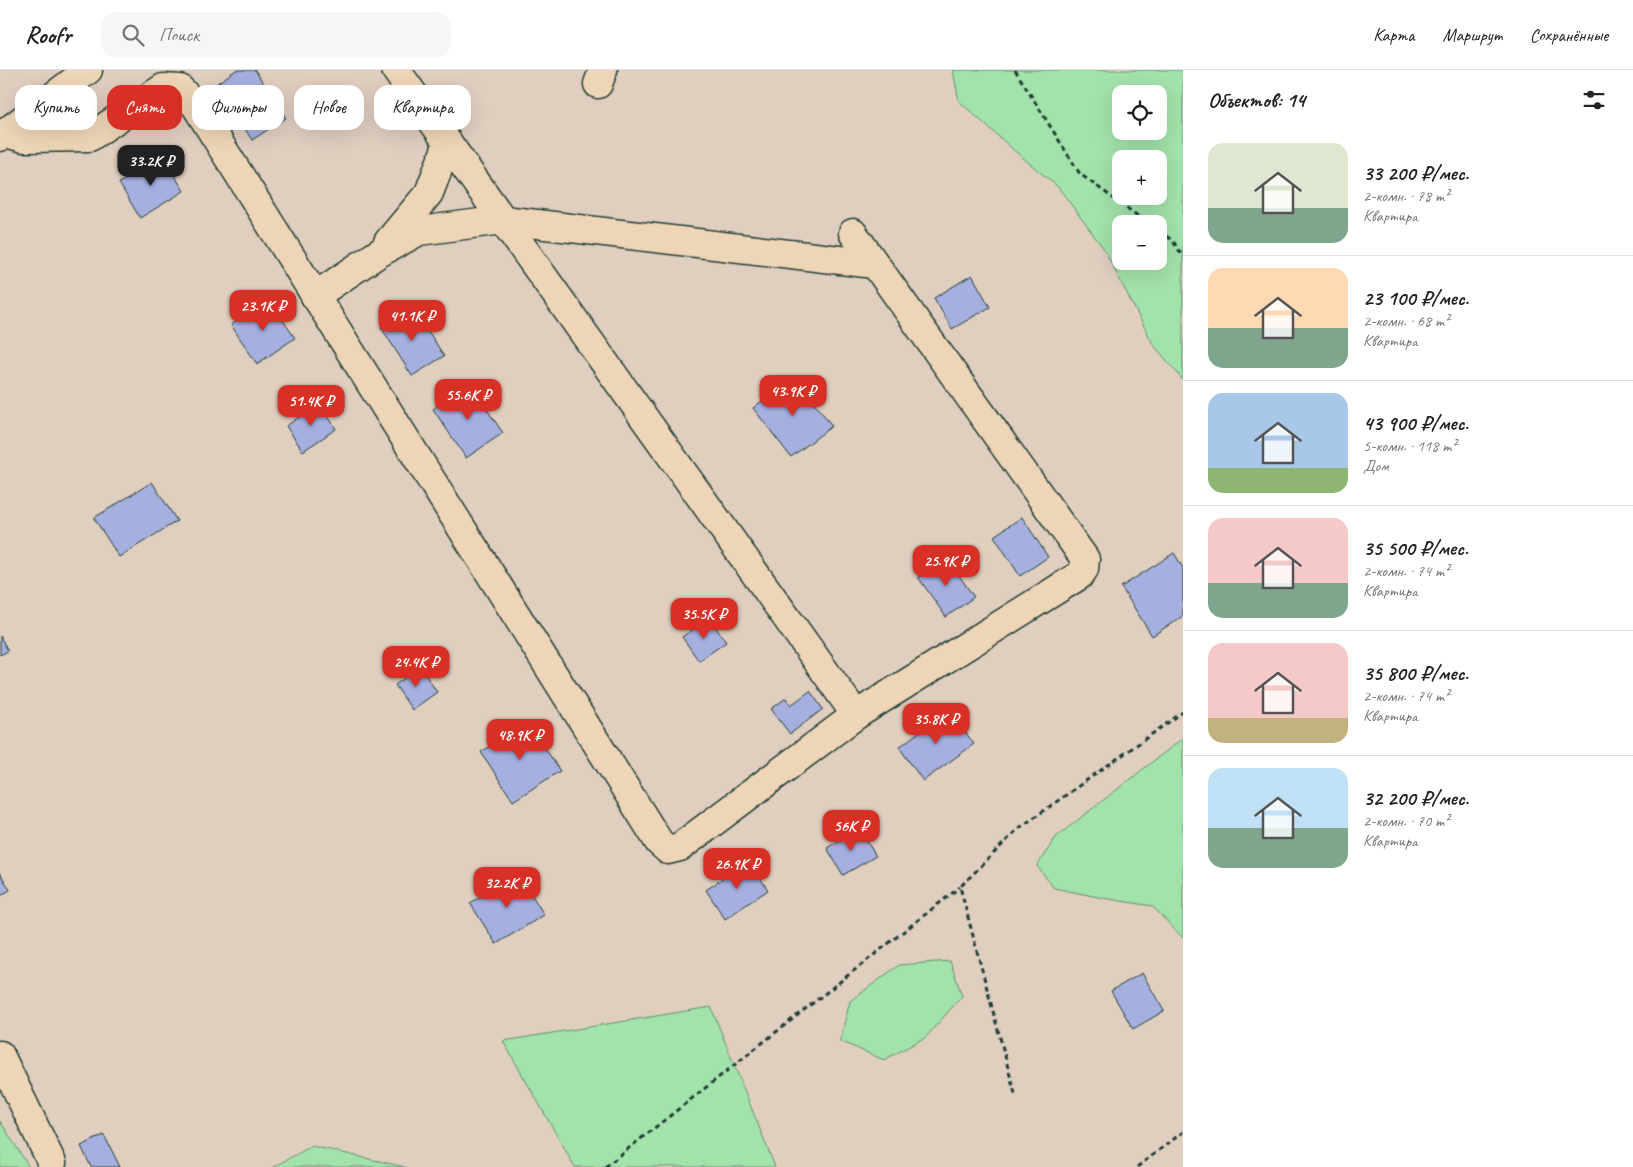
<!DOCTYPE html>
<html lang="ru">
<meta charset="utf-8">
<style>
body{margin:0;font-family:Caveat,sans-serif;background:#f6f6f6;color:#222;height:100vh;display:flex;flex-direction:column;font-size:19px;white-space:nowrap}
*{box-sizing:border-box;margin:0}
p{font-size:16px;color:#767676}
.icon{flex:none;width:28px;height:28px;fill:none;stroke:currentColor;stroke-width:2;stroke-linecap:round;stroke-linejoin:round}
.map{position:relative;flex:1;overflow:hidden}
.details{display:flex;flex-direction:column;background:#fff;width:450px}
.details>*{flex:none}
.banner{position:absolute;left:15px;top:15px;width:475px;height:45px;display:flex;gap:10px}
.controls{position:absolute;left:1112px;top:15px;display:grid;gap:10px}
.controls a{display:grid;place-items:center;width:55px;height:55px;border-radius:10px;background:#fff;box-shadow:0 5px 20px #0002;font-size:25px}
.price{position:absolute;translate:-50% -42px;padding:0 11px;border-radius:10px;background:#d93025;color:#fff;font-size:16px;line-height:32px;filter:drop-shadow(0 1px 2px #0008)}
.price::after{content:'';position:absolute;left:50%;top:30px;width:15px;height:11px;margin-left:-8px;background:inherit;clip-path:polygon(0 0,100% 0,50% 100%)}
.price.selected{background:#222;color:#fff}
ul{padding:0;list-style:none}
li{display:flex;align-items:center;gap:15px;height:125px;padding:0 25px}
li+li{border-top:1px solid #e0e0e0}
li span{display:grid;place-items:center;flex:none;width:140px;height:100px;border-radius:15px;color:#555}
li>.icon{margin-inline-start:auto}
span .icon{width:60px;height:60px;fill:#fffc;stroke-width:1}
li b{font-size:21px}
h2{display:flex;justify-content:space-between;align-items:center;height:60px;padding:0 25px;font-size:21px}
.tag{padding:0 18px;border-radius:15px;background:#fff;box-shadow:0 5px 20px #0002;font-size:18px;line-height:45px}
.tag.selected{background:#d93025;color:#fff}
header{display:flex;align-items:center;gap:30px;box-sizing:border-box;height:70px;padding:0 25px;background:#fff;border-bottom:1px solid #e0e0e0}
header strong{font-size:24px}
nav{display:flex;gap:28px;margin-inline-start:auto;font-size:18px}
.search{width:350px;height:45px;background:#f6f6f6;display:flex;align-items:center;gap:12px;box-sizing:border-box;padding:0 18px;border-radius:15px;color:#767676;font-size:19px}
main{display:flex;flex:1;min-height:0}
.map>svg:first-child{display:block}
.green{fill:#a2e2ab;stroke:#609070;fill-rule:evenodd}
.building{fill:#a5b0e0;stroke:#1f3d34}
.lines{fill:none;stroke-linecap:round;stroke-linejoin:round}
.minor-casing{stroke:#1f3d34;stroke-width:31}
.major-casing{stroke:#1f3d34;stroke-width:31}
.path{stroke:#1f3d34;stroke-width:3;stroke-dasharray:5 4;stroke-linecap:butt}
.minor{stroke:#efd5b7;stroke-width:28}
.major{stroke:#efd5b7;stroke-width:28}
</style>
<header>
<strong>Roofr</strong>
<div class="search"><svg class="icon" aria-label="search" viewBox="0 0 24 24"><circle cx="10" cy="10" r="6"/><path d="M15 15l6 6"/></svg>Поиск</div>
<nav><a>Карта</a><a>Маршрут</a><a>Сохранённые</a></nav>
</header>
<main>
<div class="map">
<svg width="1183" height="1097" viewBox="0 0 1183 1097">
<rect width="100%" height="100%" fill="#e0cebf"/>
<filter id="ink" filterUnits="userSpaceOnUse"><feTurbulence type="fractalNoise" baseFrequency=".02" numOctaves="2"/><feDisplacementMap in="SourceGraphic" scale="10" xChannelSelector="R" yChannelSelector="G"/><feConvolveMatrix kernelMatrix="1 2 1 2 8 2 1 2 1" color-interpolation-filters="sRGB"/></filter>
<g filter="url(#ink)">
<g class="green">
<path d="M953 0H1183V310L1153 274 1104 179 1058 117 1016 82 959 31ZM1121 24H1159V61H1121ZM1121 89H1159V126H1121ZM1121 154H1159V191H1121Z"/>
<polygon points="1183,668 1183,868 1152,836 1103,828 1054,818 1037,796 1056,767"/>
<polygon points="950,891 962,926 926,967 884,990 840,971 850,931 899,895"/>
<polygon points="711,937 775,1097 575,1097 503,971"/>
<polygon points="0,1051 29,1097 0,1097"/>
<polygon points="312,1076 405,1097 273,1097"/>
</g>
<g class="building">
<polygon points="236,0 255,0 286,48 252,70 216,14"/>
<polygon points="163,87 184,121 140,148 119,113"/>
<polygon points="972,205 990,237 952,259 934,228"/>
<polygon points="269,230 295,268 257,294 231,255"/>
<polygon points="413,237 444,286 412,306 381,257"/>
<polygon points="794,306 832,356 791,387 753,338"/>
<polygon points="469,313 503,363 466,388 433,339"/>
<polygon points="320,333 336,359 303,381 286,356"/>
<polygon points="152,412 177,451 119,487 94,448"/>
<polygon points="1022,447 1048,487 1020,506 994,466"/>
<polygon points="1174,483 1183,498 1183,546 1152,566 1121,517"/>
<polygon points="946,487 974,527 946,547 918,507"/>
<polygon points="709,548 726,572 699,591 682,567"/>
<polygon points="0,566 8,581 0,585"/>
<polygon points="420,597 437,622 412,640 395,615"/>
<polygon points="810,621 823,639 790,664 771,639 786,628 791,635"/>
<polygon points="949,640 974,674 923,711 899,677"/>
<polygon points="528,652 560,701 513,731 481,682"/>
<polygon points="859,759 876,786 843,805 827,778"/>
<polygon points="749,791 768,820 725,849 706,820"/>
<polygon points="0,803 10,820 0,826"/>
<polygon points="519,804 544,845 496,874 470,833"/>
<polygon points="1142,903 1164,941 1133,959 1111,921"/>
<polygon points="104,1065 120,1097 91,1097 81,1076"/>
</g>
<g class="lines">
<defs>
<g id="minor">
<polyline points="396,0 856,645"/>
<polyline points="598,14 603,0"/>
<polyline points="5,63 24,68 90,67 163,18 180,19 196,36 659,772 668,780 680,777 856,645 1080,505 1084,499 1085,489 853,163"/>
<polyline points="388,172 429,123 448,73"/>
<polyline points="315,226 379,183 419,161 503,150 874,194"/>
<polyline points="0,985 52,1093"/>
</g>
<polyline id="major" points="0,67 88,0"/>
</defs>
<use href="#minor" class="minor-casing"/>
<use href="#major" class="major-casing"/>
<g class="path">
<polyline points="1015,0 1080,104 1149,154"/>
<polyline points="1159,161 1173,171 1183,187"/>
<polyline points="1015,1024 960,817 1018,759 1183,642"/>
<polyline points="605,1097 960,817"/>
<polyline points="1137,1097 1183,1062"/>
</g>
<use href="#minor" class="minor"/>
<use href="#major" class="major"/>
</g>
</g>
</svg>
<div class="controls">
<a><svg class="icon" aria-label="locate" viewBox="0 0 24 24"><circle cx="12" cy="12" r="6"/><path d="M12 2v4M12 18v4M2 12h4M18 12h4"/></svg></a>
<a>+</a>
<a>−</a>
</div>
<b class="price selected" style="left:151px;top:117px">33.2K ₽</b>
<b class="price" style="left:263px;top:262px">23.1K ₽</b>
<b class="price" style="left:412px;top:272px">41.1K ₽</b>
<b class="price" style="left:793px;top:347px">43.9K ₽</b>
<b class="price" style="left:468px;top:351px">55.6K ₽</b>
<b class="price" style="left:311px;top:357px">51.4K ₽</b>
<b class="price" style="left:946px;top:517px">25.9K ₽</b>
<b class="price" style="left:704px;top:570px">35.5K ₽</b>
<b class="price" style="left:416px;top:618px">24.4K ₽</b>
<b class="price" style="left:936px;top:675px">35.8K ₽</b>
<b class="price" style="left:520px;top:691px">48.9K ₽</b>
<b class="price" style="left:851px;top:782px">56K ₽</b>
<b class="price" style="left:737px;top:820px">26.9K ₽</b>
<b class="price" style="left:507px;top:839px">32.2K ₽</b>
<div class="banner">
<a class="tag">Купить</a>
<a class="tag selected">Снять</a>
<a class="tag">Фильтры</a>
<a class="tag">Новое</a>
<a class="tag">Квартира</a>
</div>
</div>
<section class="details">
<h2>Объектов: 14<svg class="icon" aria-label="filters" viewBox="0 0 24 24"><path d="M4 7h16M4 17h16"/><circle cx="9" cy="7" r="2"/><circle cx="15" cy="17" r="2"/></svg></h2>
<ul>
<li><span style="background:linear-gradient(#dfe7d0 65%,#7fa58c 0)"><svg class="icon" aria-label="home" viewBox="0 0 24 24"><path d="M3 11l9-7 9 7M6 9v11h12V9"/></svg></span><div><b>33 200 ₽/мес.</b><p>2-комн. · 78 m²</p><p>Квартира</p></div></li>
<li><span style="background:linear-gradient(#ffd9b3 60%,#7fa58c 0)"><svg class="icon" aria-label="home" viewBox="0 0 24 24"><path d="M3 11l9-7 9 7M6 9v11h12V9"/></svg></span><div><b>23 100 ₽/мес.</b><p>2-комн. · 68 m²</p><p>Квартира</p></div></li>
<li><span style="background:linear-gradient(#a9c7e8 75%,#8fb573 0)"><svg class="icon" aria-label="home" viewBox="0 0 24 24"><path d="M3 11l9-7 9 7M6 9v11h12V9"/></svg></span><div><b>43 900 ₽/мес.</b><p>5-комн. · 118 m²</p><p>Дом</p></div></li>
<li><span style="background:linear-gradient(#f6c9c9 65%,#7fa58c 0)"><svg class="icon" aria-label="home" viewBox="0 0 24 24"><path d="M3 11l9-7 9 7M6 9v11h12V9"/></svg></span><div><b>35 500 ₽/мес.</b><p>2-комн. · 74 m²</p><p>Квартира</p></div></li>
<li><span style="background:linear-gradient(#f6c9c9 75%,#c2b280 0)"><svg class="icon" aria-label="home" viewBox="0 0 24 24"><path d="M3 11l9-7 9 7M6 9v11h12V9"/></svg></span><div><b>35 800 ₽/мес.</b><p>2-комн. · 74 m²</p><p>Квартира</p></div></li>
<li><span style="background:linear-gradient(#bfe0f5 60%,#7fa58c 0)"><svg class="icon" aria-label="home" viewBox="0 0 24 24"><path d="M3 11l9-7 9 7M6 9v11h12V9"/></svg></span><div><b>32 200 ₽/мес.</b><p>2-комн. · 70 m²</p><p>Квартира</p></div></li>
</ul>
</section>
</main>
